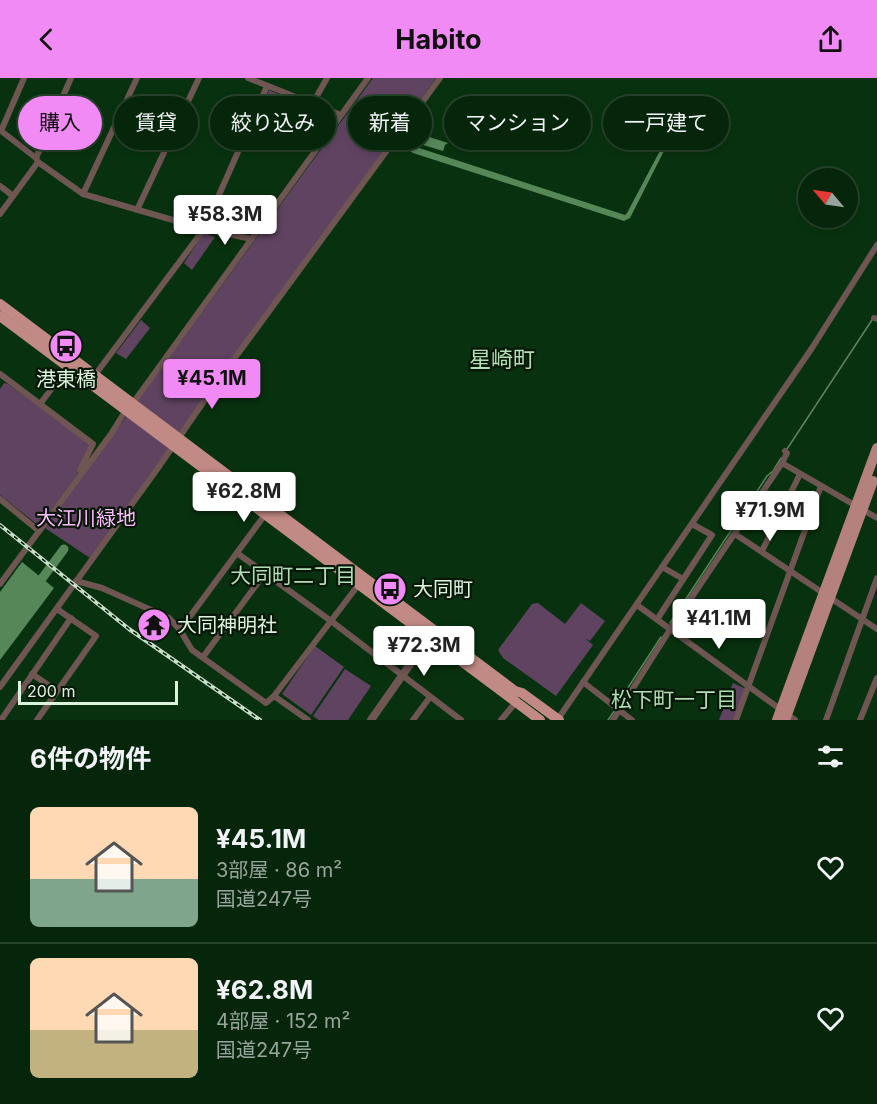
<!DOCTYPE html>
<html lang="ja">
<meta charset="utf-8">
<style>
body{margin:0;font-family:Inter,"Noto Sans JP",sans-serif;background:#0f2e14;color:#f1f3f6;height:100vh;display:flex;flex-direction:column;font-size:22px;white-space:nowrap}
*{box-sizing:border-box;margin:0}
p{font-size:20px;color:#98a59d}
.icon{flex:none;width:33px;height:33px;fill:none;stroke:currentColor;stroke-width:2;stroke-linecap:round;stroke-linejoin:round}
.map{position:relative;height:642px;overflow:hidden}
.drawer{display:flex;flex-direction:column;background:#06260b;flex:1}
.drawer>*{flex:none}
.hud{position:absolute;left:18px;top:18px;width:842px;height:54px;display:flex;gap:12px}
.needle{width:39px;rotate:299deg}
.buttons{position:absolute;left:798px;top:90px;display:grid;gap:12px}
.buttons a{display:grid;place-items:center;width:60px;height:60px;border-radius:50%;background:#06260b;box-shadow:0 3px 9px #0003,0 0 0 2px #27432c;font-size:30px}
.scale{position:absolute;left:18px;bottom:15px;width:160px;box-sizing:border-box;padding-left:6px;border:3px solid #dcf3dd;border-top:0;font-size:16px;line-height:21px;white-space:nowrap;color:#dcf3dd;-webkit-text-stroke:4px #061607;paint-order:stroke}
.price{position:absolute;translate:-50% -51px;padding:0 14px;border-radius:6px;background:#fff;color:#222;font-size:20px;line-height:39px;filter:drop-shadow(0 2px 3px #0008)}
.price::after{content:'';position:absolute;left:50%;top:36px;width:18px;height:14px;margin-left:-9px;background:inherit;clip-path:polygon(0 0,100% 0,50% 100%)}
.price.active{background:#f18af4;color:#111}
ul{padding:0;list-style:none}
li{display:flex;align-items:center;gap:18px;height:150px;padding:0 30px}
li+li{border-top:2px solid #27432c}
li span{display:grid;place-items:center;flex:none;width:168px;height:120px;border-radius:9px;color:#555}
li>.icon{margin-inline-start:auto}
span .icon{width:72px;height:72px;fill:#fffc;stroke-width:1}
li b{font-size:26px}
h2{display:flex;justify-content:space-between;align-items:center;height:72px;padding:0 30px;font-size:26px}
.tag{padding:0 21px;border-radius:27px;background:#06260b;box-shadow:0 3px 9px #0003,0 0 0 2px #27432c;font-size:21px;line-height:54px}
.tag.active{background:#f18af4;color:#111}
header{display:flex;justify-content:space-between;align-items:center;height:78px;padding:0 30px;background:#f18af4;color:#111;font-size:27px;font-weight:700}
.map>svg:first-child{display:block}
.green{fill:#604361}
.water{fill:#568759}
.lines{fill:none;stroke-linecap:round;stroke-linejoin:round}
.stream{stroke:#568759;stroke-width:1.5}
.river{stroke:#568759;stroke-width:9}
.minor{stroke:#6f5653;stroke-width:6}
.tertiary{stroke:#6f5653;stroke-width:8}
.primary{stroke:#b4817c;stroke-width:10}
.trunk{stroke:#c28a84;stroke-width:10}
.rail-casing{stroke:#c6dfc8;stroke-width:4}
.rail{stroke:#061607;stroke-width:1.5;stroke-dasharray:4.5;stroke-linecap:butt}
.labels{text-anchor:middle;stroke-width:4.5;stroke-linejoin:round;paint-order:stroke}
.poi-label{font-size:20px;fill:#dcf3dd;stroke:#061607;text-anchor:start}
.park-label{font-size:20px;fill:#fdbafe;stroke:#061607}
.neighbourhood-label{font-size:21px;fill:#b2deb3;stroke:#061607}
.quarter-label{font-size:22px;fill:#b2deb3;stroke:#061607}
</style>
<header><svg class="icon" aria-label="back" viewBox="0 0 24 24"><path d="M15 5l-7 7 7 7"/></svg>Habito<svg class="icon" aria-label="share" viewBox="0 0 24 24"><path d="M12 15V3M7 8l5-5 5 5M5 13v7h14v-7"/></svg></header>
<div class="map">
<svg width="877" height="642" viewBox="0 0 877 642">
<rect width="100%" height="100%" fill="#08320f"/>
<g class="green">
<polygon points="373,0 436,0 90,480 45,450"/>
<polygon points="269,12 299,25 292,42 262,29"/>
<polygon points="204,155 215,159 192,192 184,185"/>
<polygon points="141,242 150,250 126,281 116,275"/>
<polygon points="4,305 8,306 91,367 77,397 41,446 38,447 0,417 0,311"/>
<polygon points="538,525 565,546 581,525 605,543 590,563 585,560 593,567 556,618 503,580 498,572 532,526"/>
<polygon points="315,568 344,589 311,637 282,616"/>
<polygon points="345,591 371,608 348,642 319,642 313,638"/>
<polygon points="733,605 746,611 734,642 719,642"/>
</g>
<g class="water">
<polygon points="420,56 448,65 445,67 443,73 420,66 419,70 625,137 627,135 663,67 666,69 630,140 624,143 413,75 406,70 407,68 406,66 412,58 415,61 412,67 416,68"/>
<polygon points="22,484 54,510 0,582 0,514"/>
</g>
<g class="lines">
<g class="stream">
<polyline points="787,371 872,242"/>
<polyline points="670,545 767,398 773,393 781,380"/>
<polyline points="618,625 661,559"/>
<polyline points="608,642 615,632"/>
</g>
<polyline class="river" points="35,510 64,471"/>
<g class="minor">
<polyline points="248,0 341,37"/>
<polyline points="313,25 327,0"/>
<polyline points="0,52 36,80 38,84 83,116 204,151 252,161"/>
<polyline points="1,53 24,0"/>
<polyline points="36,80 71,0"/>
<polyline points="0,108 13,118"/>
<polyline points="83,116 137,0"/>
<polyline points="137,132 199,0"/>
<polyline points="0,136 38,84"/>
<polyline points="874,240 877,241"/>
<polyline points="0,296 93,366 80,392"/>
<polyline points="95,297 204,151 267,8"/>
<polyline points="133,325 368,0"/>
<polyline points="40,326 68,289"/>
<polyline points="782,385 877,440"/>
<polyline points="0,421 39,453"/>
<polyline points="735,456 877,551"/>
<polyline points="762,473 800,396"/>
<polyline points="237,475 331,543 461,642"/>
<polyline points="662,489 683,501"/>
<polyline points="76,503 102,510 169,540 180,552 192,572 266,625 274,618 359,506"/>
<polyline points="0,506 111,356 126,332"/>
<polyline points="637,527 795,642"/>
<polyline points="658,540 712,457 692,446"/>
<polyline points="180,552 267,434"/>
<polyline points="203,579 265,495"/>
<polyline points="32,596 57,613"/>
<polyline points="583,604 632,642"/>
<polyline points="0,609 158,390 218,303 440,0"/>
<polyline points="274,618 308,642"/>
<polyline points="558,641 812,270 877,167"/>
<polyline points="1,642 71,540"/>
<polyline points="37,642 96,558 57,531"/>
<polyline points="413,642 430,619"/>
<polyline points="501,642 516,624"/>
<polyline points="613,642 671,550 782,385 787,375 785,373"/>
<polyline points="736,642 821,408"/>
<polyline points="826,642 877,500"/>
<polyline points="860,642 877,600"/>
</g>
<polyline class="tertiary" points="371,642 432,555"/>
<g class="primary">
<polyline points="777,642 877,370"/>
<polyline points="785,642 873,403"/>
</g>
<g class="trunk">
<polyline points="0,226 515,613 522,615 559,642"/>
<polyline points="0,238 540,642"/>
</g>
<defs>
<polyline id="rail" points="0,447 129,551 260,642"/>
</defs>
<use href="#rail" class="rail-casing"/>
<use href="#rail" class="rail"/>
</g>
<defs>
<symbol id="bus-disc" viewBox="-11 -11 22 22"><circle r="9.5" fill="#f18af4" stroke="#061607"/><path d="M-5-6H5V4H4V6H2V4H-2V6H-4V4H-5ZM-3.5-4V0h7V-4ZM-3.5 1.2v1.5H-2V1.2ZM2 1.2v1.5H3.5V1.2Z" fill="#111"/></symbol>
<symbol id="temple-disc" viewBox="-11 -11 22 22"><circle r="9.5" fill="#f18af4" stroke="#061607"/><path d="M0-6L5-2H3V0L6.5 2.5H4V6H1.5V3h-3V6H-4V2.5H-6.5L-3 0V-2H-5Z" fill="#111"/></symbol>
</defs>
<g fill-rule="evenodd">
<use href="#bus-disc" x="47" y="249" width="38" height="38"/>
<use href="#bus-disc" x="371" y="492" width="38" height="38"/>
<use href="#temple-disc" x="135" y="528" width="38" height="38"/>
</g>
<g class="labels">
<g class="poi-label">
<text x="66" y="308" text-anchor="middle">港東橋</text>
<text x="413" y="518">大同町</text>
<text x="177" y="554">大同神明社</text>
</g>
<g class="park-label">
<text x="86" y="447">大江川緑地</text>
</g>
<g class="neighbourhood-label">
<text x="293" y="505">大同町二丁目</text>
<text x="674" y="629">松下町一丁目</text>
</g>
<g class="quarter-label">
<text x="502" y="289">星崎町</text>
</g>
</g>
</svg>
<div class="buttons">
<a><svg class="needle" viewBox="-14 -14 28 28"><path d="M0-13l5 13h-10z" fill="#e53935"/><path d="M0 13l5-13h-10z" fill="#98a59d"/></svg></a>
</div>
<div class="scale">200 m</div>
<b class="price" style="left:225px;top:168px">¥58.3M</b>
<b class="price active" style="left:212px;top:332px">¥45.1M</b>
<b class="price" style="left:244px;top:445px">¥62.8M</b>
<b class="price" style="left:770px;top:464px">¥71.9M</b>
<b class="price" style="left:719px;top:572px">¥41.1M</b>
<b class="price" style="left:424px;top:599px">¥72.3M</b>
<div class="hud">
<a class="tag active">購入</a>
<a class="tag">賃貸</a>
<a class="tag">絞り込み</a>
<a class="tag">新着</a>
<a class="tag">マンション</a>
<a class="tag">一戸建て</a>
</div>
</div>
<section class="drawer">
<h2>6件の物件<svg class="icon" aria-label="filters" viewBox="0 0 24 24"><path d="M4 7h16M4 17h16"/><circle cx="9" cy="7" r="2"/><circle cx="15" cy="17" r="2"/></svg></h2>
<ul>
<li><span style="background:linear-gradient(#ffd9b3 60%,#7fa58c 0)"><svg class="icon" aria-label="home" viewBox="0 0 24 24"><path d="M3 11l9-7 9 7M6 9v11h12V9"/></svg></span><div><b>¥45.1M</b><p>3部屋 · 86 m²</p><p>国道247号</p></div><svg class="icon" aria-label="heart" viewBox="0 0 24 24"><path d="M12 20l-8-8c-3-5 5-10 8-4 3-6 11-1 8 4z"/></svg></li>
<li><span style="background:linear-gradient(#ffd9b3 60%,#c2b280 0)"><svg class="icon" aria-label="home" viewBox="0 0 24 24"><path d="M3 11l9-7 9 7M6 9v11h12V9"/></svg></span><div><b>¥62.8M</b><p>4部屋 · 152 m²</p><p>国道247号</p></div><svg class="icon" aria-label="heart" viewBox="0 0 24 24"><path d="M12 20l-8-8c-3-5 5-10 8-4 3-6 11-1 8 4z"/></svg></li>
</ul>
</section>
